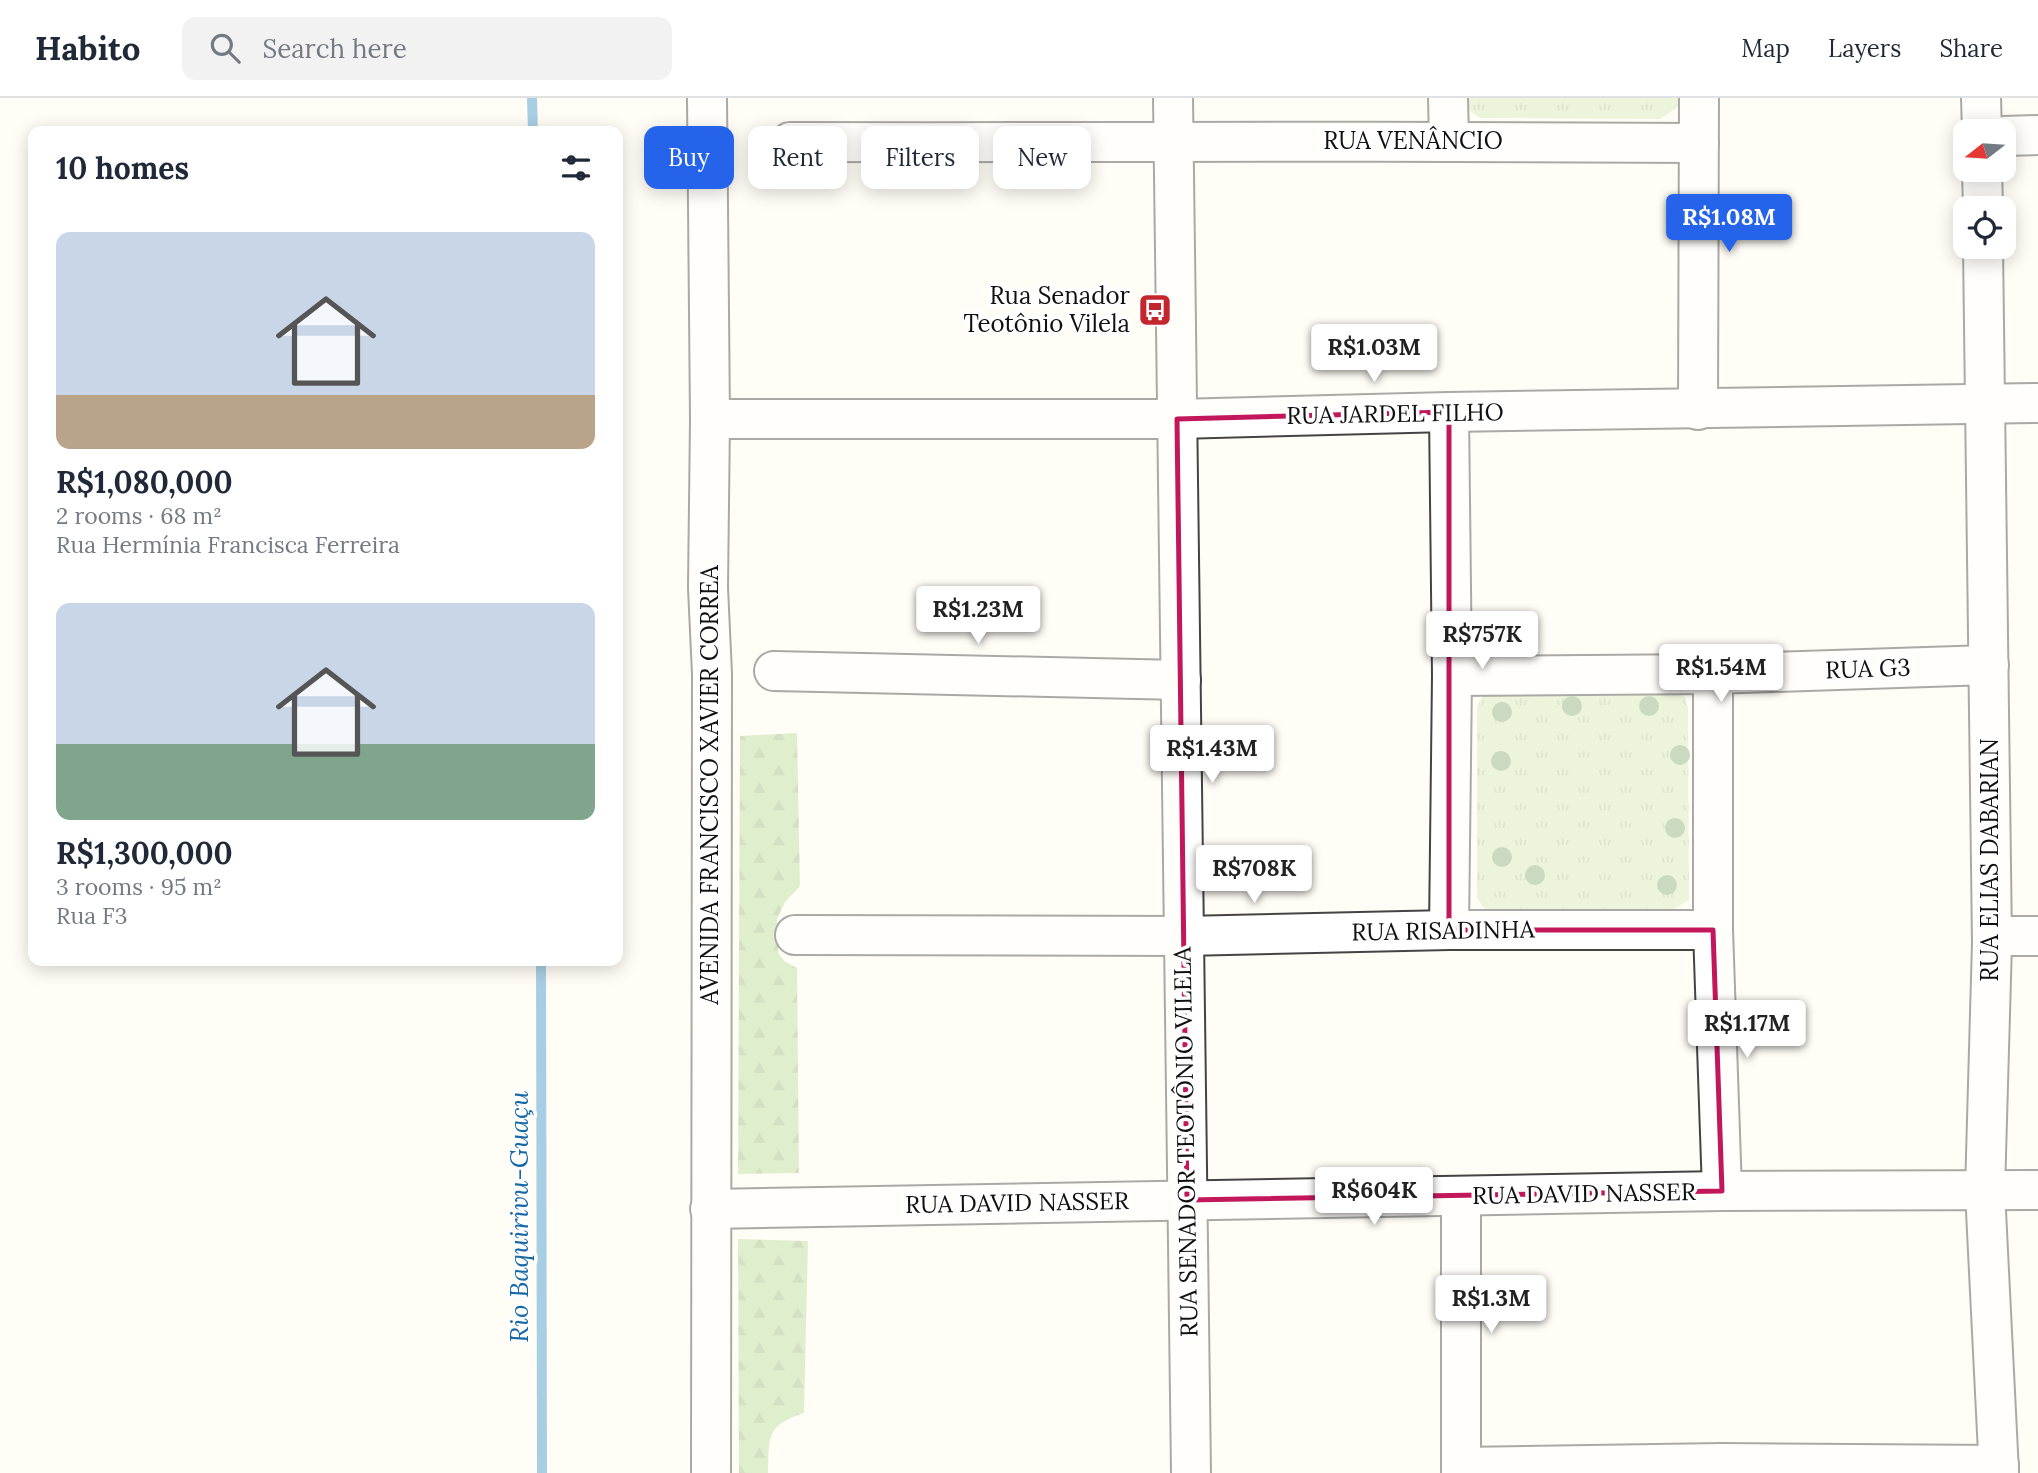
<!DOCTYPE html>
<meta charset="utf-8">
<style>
body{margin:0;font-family:Lora,serif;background:#f2f2f3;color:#1f2937;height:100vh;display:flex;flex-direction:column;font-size:26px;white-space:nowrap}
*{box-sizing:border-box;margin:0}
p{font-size:23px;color:#747a83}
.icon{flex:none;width:38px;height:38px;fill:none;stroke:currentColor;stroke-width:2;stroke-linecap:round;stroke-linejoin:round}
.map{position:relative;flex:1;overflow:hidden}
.drawer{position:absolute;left:28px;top:28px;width:595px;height:840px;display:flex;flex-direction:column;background:#fff;border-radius:14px;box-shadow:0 4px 18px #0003}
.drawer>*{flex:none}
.guide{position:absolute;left:644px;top:28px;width:665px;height:63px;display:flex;gap:14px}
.needle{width:46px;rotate:253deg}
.tools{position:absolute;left:1953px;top:21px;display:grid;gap:14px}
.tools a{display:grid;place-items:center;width:63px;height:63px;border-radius:14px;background:#fff;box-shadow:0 4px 18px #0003;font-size:35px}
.price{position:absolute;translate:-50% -60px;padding:0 16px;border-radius:7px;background:#fff;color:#222;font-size:23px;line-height:46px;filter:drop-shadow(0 2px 4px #0008)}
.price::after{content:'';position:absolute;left:50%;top:42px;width:21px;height:16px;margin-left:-10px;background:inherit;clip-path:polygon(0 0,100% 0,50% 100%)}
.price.selected{background:#2563eb;color:#fff}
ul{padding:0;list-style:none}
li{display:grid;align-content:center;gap:14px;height:371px;padding:0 28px}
li span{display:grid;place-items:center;height:217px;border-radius:14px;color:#555}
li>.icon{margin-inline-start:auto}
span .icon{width:126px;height:126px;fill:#fffc;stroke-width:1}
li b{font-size:30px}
h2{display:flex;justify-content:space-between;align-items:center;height:84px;padding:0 28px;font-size:30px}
.chip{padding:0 24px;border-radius:14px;background:#fff;box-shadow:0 4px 18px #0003;font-size:24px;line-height:63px}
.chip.selected{background:#2563eb;color:#fff}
header{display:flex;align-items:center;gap:42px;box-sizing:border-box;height:98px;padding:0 35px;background:#fff;border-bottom:2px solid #e0e1e3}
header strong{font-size:33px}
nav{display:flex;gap:38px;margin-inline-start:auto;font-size:24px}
.search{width:490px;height:63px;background:#f2f2f3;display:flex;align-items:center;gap:18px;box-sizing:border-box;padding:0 24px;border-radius:14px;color:#747a83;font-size:26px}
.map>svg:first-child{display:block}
.forest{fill:url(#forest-firs)}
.park{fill:url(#park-tufts)}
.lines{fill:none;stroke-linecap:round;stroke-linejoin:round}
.stream{stroke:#3f96cf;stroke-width:10}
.minor-casing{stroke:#444;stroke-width:42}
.tertiary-casing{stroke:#444;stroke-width:42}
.minor{stroke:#fff;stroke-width:38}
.tertiary{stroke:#fff;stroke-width:38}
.tree{fill:#8dad7f}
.marked{fill:none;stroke:#c2185b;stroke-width:5;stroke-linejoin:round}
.labels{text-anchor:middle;stroke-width:7;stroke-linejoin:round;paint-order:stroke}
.street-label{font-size:24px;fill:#111;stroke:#fff}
.poi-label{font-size:24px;fill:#111;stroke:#fff;text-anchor:end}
.water-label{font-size:26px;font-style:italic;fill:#1768a6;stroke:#fff}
</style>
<header>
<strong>Habito</strong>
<div class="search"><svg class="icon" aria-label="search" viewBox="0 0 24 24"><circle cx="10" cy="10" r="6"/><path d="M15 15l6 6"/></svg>Search here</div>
<nav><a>Map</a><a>Layers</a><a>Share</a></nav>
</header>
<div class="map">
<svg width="2038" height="1375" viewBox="0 0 2038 1375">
<defs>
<pattern id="forest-firs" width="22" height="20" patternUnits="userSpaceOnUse" patternTransform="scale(1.75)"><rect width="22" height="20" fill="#b9dc9c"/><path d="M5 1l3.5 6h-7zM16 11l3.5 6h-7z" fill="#9ebc85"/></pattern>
<pattern id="park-tufts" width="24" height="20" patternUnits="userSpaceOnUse" patternTransform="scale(1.75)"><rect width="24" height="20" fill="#d5ebbd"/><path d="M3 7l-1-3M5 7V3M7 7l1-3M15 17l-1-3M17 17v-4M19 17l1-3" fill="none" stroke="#b6c8a1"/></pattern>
</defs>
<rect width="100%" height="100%" fill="#fffdf5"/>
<g class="forest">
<polygon points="797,635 800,788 785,804 777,821 778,854 784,863 797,870 799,1075 738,1076 740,638"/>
<path d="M738 1141 808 1143 804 1315C766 1327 769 1339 768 1375H739Z"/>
</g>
<g class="park">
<path d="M1466 0H1678V9L1660 21 1481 20C1472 16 1466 11 1466 0Z"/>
<polygon points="1492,594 1674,594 1685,599 1688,610 1689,802 1670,814 1492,814 1483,809 1477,800 1477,610 1482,598"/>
</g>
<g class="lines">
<g class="stream">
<polyline points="532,0 533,33"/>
<polyline points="541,863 542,1375"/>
</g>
<defs>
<g id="minor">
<polyline points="1173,0 1191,1375"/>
<polyline points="1448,0 1449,42"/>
<polyline points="1981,0 1982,33"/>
<polyline points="2004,38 2038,37"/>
<path d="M790 44C1093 45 1396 42 1699 45"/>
<polyline points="1982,72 1983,110"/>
<polyline points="1983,149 1992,845 1985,1093 1999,1375"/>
<polyline points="1698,312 1699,0"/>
<polyline points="1449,314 1452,578 1449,832"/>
<polyline points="710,321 1177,321 1449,314 2038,305"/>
<polyline points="774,573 1181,582"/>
<polyline points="1713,576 1713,832 1722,1093"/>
<polyline points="1452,578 1713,576 1989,567"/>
<polyline points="795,837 1184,838 1449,832 1713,832"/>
<polyline points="1992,838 2038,838"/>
<polyline points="710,1111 1722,1093 2038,1092"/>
<polyline points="1461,1369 1722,1365 1999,1367"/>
<polyline points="1461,1375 1461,1099"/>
</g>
<polyline id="tertiary" points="707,0 710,321 708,490 712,576 711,1375"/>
</defs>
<use href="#minor" class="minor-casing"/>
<use href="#tertiary" class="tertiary-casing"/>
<use href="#minor" class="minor"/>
<use href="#tertiary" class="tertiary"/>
</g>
<g class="tree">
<circle cx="1572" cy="608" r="10"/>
<circle cx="1649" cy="608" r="10"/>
<circle cx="1502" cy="614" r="10"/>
<circle cx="1680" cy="657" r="10"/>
<circle cx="1501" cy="663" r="10"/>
<circle cx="1675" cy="730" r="10"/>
<circle cx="1502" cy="759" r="10"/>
<circle cx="1535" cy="777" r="10"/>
<circle cx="1667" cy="787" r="10"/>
</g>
<path d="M0 0H2038V1375H0ZM1449 314V832H1713L1722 1093 1187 1102 1177 321Z" fill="#fffdf5" fill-opacity=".55" fill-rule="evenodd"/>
<path class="marked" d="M1449 314V832H1713L1722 1093 1187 1102 1177 321Z"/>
<defs>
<symbol id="bus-square" viewBox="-11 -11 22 22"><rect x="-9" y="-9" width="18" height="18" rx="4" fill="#c4262e" stroke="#fff"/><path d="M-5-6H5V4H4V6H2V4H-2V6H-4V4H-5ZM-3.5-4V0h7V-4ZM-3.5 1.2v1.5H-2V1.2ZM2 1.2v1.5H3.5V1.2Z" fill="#fff"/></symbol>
</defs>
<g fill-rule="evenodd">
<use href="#bus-square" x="1136" y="193" width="38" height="38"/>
</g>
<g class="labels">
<g class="street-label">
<text x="1413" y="51">RUA VENÂNCIO</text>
<text transform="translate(1395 316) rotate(-1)" y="8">RUA JARDEL FILHO</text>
<text transform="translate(1868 571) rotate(-2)" y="8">RUA G3</text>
<text transform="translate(710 687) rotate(-90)" y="8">AVENIDA FRANCISCO XAVIER CORREA</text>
<text transform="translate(1990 762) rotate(-90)" y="8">RUA ELIAS DABARIAN</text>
<text transform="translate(1443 833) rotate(-1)" y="8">RUA RISADINHA</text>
<text transform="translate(1186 1044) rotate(-91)" y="8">RUA SENADOR TEOTÔNIO VILELA</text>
<text transform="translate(1584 1096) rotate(-1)" y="8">RUA DAVID NASSER</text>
<text transform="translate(1017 1105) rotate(-1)" y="8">RUA DAVID NASSER</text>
</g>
<g class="poi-label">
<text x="1130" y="206">Rua Senador<tspan x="1130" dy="28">Teotônio Vilela</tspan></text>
</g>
<g class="water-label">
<text transform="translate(519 1119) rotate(-90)" y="9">Rio Baquirivu-Guaçu</text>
</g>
</g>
</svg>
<div class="tools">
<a><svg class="needle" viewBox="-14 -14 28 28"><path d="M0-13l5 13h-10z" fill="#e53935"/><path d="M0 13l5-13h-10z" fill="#747a83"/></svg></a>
<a><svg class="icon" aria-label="locate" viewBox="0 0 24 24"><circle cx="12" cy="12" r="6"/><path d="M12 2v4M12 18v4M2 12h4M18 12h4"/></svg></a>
</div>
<b class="price selected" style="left:1729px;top:156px">R$1.08M</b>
<b class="price" style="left:1374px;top:286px">R$1.03M</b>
<b class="price" style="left:978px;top:548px">R$1.23M</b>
<b class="price" style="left:1482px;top:573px">R$757K</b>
<b class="price" style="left:1721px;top:606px">R$1.54M</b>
<b class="price" style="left:1212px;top:687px">R$1.43M</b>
<b class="price" style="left:1254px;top:807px">R$708K</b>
<b class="price" style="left:1747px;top:962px">R$1.17M</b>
<b class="price" style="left:1374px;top:1129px">R$604K</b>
<b class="price" style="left:1491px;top:1237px">R$1.3M</b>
<div class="guide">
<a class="chip selected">Buy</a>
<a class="chip">Rent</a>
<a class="chip">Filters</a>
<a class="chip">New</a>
</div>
<section class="drawer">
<h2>10 homes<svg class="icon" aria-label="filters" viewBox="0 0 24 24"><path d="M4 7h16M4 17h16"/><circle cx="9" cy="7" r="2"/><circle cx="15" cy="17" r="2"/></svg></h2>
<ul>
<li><span style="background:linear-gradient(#c9d6e8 75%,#b9a48a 0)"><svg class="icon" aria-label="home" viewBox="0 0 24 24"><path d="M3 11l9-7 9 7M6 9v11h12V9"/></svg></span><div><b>R$1,080,000</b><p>2 rooms · 68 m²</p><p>Rua Hermínia Francisca Ferreira</p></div></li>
<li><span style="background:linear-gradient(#c9d6e8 65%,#7fa58c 0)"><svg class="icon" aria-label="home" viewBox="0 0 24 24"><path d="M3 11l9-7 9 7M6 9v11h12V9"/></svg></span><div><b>R$1,300,000</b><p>3 rooms · 95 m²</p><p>Rua F3</p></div></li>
</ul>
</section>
</div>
